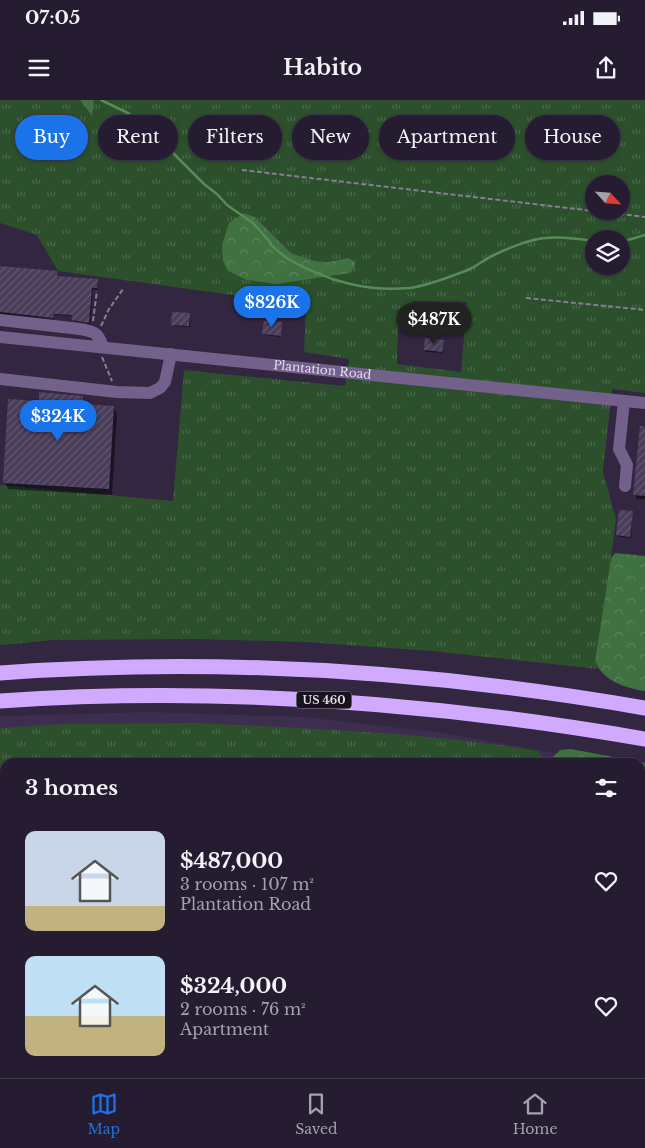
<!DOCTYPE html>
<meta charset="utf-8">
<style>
body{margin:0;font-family:"Libre Baskerville",serif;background:#32293d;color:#f1f3f6;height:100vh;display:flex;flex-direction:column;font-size:19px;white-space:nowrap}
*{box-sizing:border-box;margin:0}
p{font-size:16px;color:#a4a1ab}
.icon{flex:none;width:28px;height:28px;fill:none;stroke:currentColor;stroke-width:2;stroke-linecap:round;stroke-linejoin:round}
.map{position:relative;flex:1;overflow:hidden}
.drawer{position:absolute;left:0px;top:658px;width:645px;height:321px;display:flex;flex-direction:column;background:#261c31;border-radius:15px 15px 0 0;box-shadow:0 1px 4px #0004,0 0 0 1px #423a4d}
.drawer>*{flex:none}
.banner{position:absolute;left:15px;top:15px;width:615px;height:45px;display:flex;gap:10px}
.needle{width:32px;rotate:116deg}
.tools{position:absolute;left:585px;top:75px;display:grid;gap:10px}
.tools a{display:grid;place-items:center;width:45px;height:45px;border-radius:50%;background:#261c31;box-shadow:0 1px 4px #0004,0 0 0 1px #423a4d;font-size:25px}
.price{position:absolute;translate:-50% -42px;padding:0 11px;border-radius:18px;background:#1a73e8;color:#fff;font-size:16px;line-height:32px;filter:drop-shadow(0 1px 2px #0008)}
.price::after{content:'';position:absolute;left:50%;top:30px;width:15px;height:11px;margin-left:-8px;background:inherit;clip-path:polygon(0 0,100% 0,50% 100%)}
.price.active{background:#222;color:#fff}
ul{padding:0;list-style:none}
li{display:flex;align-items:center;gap:15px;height:125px;padding:0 25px}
li span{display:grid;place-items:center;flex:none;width:140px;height:100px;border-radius:10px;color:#555}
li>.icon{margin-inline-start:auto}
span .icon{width:60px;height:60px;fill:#fffc;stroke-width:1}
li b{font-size:21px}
h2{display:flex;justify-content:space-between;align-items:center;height:60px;padding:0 25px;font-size:21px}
.tag{padding:0 18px;border-radius:22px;background:#261c31;box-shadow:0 1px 4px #0004,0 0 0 1px #423a4d;font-size:18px;line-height:45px}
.tag.active{background:#1a73e8;color:#fff}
.status{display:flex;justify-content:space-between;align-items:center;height:35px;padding:0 25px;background:#261c31;direction:ltr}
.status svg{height:14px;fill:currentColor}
header{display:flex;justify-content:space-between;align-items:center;height:65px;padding:0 25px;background:#261c31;font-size:22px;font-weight:800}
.menu{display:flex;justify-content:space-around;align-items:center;height:70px;border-top:1px solid #423a4d;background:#261c31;font-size:14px;color:#a4a1ab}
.menu a{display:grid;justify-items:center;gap:2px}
.menu .active{color:#1a73e8}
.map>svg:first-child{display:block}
.built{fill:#3d2e4f}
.grass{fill:url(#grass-tufts);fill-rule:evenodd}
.forest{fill:url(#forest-crowns)}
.shadow{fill:#0007}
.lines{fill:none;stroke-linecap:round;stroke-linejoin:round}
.stream{stroke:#588a57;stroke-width:2.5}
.building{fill:url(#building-hatch)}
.path{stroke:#877d94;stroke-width:2;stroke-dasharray:5 2.5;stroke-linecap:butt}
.minor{stroke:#73608b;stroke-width:12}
.highway{stroke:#d0aaff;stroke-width:15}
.labels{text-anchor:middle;stroke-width:4;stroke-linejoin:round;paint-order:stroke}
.shield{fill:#18121e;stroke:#a7a0b0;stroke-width:1}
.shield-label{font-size:11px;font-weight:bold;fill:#e4ddee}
.street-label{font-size:12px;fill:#e4ddee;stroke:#18121e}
</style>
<div class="status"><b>07:05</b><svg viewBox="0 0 49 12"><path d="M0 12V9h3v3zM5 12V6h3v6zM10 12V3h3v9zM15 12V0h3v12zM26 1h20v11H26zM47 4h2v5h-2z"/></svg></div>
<header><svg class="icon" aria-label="menu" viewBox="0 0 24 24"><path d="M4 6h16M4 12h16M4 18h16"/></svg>Habito<svg class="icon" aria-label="share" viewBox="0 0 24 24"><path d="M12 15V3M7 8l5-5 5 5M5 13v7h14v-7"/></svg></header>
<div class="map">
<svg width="645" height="978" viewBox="0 0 645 978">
<defs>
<pattern id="grass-tufts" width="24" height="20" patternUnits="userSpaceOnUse" patternTransform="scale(1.25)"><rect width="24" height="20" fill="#2b502b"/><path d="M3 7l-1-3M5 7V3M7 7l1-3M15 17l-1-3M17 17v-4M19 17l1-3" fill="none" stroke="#4a694a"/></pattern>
<pattern id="forest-crowns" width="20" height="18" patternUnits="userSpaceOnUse" patternTransform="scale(1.25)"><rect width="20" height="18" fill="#407140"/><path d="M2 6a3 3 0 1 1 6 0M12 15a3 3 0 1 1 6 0" fill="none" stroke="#5b855c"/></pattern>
<pattern id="building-hatch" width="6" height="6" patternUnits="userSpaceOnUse" patternTransform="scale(1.25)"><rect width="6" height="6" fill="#493d59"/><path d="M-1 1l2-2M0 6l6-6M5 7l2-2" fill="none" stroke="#635971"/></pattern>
</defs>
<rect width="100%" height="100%" fill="#322641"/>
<polygon class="built" points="148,612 303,617 437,632 604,662 5,662 5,974 640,974 640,669 645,670 645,978 0,978 0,616"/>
<g class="grass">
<path d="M0 0H80L91 15 94 0H645V293L612 289 603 372 616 419 611 458 595 561 598 569 431 551 307 542 195 539 54 540 0 545V385L173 401 184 270 345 286 349 259 304 252 306 205 58 171 37 135 0 123ZM594 84H621V111H594ZM244 113 255 117 291 153 315 161 328 162 348 158 276 184 247 180ZM594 139H621V166H594ZM412 201 467 202 461 272 397 264 398 229 409 226Z"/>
<path d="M200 623C313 629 427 632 538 651L544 660 543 662H5V974H458L457 978H0V628L64 624Z"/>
</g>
<g class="forest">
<polygon points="80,0 94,0 92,16"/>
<polygon points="244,113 255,117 291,153 315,161 328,162 348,158 355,162 355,166 350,173 276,184 247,180 228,171 223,161 222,145 229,123"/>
<path d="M615 453 645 456V591C625 588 603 581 595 561L611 458Z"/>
<polygon points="571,649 645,663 645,681 640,680 640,662 556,662 553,657 560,650"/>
</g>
<g class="shadow">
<polygon points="0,167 57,172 58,177 97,181 98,190 93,189 90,224 74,221 74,216 54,215 54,219 0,214"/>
<polygon points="190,214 190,227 174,226 173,224"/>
<polygon points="281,223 281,237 265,235 264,233"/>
<polygon points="443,241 442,253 426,252 425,250"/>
<polygon points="83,298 87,305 113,307 117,314 112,395 8,389 5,382 40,302"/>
<polygon points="645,334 645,399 637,399 635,394"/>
<polygon points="632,413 631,438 619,437 618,435"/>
<polygon points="640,796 641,798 645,798 645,818 643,818 643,829 640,829"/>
<polygon points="640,961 645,963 645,978 628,978 630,974 640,974"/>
<polygon points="602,974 614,974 621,978 600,978"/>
</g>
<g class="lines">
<g class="stream">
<path d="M101 0 128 13 152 32 204 84 218 95 227 105 253 123 270 142 271 145C277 150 284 157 292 161 327 181 368 192 409 188 422 187 455 175 468 170 477 166 485 159 494 155 534 136 550 134 594 141"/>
<polyline points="621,142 645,135"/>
</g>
</g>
<g class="building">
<polygon points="0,166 58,171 57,176 98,179 97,188 92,188 89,223 72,220 72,215 54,214 53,218 0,212"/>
<polygon points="172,212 190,213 189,226 171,225"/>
<polygon points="264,221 282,222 281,236 262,234"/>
<polygon points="425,238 444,240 442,252 424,250"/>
<polygon points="39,292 83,296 83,304 114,306 109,389 3,383 8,299 39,301"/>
<polygon points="640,326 645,327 645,396 633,395"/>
<polygon points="619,410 633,411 630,437 616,435"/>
</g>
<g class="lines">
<g class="path">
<polyline points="242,70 594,111"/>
<polyline points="597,111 645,117"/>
<polyline points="526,198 645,210"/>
<polyline points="93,221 97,191"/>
<polyline points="101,226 109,209 123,189"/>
<polyline points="102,257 112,281"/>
<polyline points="640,841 645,841"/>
<polyline points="640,938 645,940"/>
</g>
<g class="minor">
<path d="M0 220 80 229C94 232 98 232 103 247"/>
<path id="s1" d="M0 237 645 303"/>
<polyline points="0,279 117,292 150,293 160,288 165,282 171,254"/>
<polyline points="624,301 619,349 627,365 625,386"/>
<polyline points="640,742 645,740"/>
<polyline points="562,974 564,978"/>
</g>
<g class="highway">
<path d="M0 573C216 557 432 571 645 608"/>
<path d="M0 601C217 586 431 602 645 639"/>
</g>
</g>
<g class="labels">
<rect class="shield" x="296.5" y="591.5" width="55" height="17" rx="4"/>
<g class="shield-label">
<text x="324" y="604">US 460</text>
</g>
<g class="street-label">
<text dy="4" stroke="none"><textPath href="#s1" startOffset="324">Plantation Road</textPath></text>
</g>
</g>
</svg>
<div class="tools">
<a><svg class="needle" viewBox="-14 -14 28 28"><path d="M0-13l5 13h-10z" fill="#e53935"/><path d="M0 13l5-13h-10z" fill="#a4a1ab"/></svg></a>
<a><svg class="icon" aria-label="layers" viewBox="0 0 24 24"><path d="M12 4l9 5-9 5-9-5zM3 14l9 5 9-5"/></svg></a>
</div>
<b class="price" style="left:272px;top:228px">$826K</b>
<b class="price active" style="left:434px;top:245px">$487K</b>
<b class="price" style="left:58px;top:342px">$324K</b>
<div class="banner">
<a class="tag active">Buy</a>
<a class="tag">Rent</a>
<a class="tag">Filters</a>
<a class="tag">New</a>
<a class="tag">Apartment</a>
<a class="tag">House</a>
</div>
<section class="drawer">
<h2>3 homes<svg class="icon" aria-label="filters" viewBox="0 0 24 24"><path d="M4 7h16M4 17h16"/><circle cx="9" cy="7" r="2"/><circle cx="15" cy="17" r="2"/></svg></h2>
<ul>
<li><span style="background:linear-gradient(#c9d6e8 75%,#c2b280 0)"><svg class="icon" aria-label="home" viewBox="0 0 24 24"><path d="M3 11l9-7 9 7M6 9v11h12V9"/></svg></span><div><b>$487,000</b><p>3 rooms · 107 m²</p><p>Plantation Road</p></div><svg class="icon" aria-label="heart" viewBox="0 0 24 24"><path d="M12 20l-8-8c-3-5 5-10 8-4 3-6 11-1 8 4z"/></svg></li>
<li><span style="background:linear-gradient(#bfe0f5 60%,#c2b280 0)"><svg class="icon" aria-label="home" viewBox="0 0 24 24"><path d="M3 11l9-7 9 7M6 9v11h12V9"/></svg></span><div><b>$324,000</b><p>2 rooms · 76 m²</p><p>Apartment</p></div><svg class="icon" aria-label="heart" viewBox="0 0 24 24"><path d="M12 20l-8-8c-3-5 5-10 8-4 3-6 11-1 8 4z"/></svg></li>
</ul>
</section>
</div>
<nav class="menu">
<a class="active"><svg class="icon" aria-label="map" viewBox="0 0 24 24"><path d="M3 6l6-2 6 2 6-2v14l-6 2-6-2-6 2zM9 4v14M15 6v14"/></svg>Map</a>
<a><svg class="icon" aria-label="saved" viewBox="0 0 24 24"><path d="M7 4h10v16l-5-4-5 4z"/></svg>Saved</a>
<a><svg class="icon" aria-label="home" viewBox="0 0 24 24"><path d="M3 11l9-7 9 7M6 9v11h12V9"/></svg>Home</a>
</nav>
